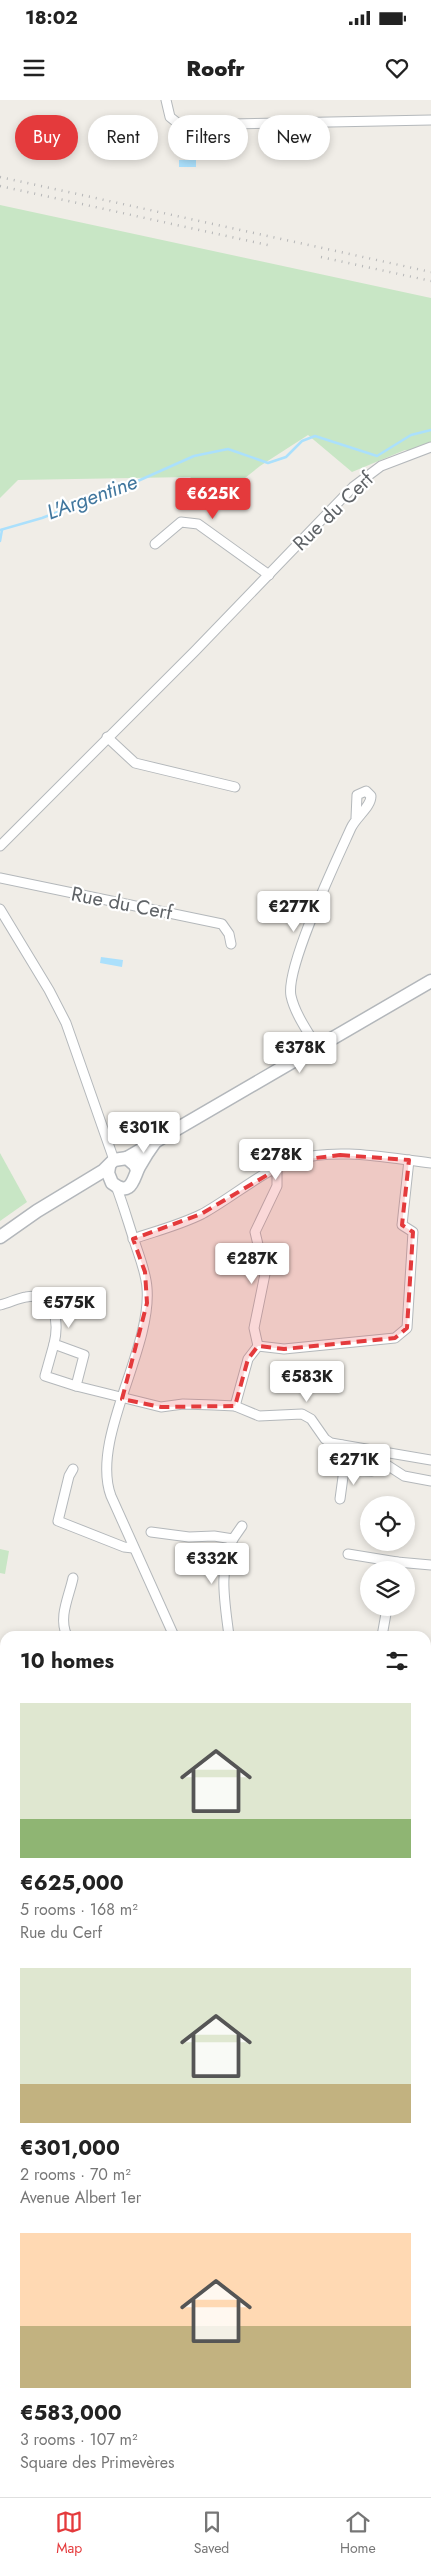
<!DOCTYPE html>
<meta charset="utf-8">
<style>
body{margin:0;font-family:Jost,sans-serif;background:#f6f6f6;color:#222;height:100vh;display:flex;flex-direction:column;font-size:19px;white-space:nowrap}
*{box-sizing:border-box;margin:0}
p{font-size:16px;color:#767676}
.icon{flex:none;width:28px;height:28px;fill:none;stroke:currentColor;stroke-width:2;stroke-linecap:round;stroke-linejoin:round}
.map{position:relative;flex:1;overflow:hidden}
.details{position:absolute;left:0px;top:1531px;width:431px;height:866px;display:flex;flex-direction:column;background:#fff;border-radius:15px 15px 0 0;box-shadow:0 2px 8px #0003}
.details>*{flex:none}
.top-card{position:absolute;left:15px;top:15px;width:401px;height:45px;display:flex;gap:10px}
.controls{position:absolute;left:360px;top:1396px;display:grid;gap:10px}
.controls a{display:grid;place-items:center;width:55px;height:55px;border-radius:50%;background:#fff;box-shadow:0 2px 8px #0003;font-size:25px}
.price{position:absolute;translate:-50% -42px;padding:0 11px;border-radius:5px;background:#fff;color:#222;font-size:16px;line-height:32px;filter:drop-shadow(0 1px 2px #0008)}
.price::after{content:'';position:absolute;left:50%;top:30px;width:15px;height:11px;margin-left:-8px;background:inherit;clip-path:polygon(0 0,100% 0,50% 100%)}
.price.current{background:#e43a3c;color:#fff}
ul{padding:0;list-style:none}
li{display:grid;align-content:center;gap:10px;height:265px;padding:0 20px}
li span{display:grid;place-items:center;height:155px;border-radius:0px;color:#555}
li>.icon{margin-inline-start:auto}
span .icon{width:90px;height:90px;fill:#fffc;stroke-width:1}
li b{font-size:21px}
h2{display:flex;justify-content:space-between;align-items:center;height:60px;padding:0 20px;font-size:21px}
.pill{padding:0 18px;border-radius:22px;background:#fff;box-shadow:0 2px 8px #0003;font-size:18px;line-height:45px}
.pill.current{background:#e43a3c;color:#fff}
.status{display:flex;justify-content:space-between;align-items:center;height:35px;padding:0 25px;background:#fff;direction:ltr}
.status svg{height:14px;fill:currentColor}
header{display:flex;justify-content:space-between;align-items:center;height:65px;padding:0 20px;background:#fff;font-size:22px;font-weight:800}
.menu{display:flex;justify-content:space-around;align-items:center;height:70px;border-top:1px solid #e0e0e0;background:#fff;font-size:14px;color:#767676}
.menu a{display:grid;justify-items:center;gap:2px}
.menu .current{color:#e43a3c}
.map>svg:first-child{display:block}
.green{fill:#c8e6c5}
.water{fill:#abe0fc}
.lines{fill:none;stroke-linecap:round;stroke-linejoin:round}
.stream{stroke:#abe0fc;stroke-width:2.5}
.minor-casing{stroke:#b4b8bb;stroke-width:11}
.secondary-casing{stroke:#b3b7bb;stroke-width:15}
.minor{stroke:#fff;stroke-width:9}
.secondary{stroke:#fff;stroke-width:12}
.rail{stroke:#b5b6b7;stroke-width:2.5;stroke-dasharray:1 6;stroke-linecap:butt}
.marked{fill:#e43a3c;fill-opacity:0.2;stroke:#e43a3c;stroke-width:4;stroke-dasharray:10 6;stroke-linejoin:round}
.labels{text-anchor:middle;stroke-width:4.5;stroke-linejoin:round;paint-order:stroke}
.street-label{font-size:20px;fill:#5f6367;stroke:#fff}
.water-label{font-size:21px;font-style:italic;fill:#41779e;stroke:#fff}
</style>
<div class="status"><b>18:02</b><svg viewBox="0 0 49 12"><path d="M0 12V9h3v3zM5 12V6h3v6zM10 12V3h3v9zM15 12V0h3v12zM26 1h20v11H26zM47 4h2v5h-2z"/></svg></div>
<header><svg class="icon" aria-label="menu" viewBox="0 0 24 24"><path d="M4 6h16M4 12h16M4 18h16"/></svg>Roofr<svg class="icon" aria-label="heart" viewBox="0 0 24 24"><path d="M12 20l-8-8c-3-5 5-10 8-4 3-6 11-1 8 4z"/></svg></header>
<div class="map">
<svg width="431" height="2397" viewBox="0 0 431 2397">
<rect width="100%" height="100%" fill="#f0ede7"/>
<g class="green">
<polygon points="0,105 431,198 431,344 410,351 405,350 352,372 308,335 260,366 216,401 190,377 18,380 0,398"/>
<polygon points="0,1053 27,1102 0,1121"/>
<polygon points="0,1449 9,1451 5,1474 0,1473"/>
</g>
<g class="water">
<rect x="179" y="60" width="17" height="7"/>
<polygon points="101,857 123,860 122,867 100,863"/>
</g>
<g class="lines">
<g class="stream">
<polyline points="0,430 42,418 131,384 194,356 228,349 268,363 286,357 302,341 315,336 377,356 411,335 431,330"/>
<polyline points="0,441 2,430"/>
</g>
<defs>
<g id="minor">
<polyline points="166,0 170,17 180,25 431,20"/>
<polyline points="155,444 181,422 198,424 269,475"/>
<polyline points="107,637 135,663 235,687"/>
<polyline points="0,746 195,551 353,387 381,366 431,347"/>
<polyline points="0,778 222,824 229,834 231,844"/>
<polyline points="0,809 49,890 66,923 114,1060"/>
<path d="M317 947C308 932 295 914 291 896 285 868 337 759 351 728 356 717 371 707 371 696L366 691 357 695 356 718"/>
<path d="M116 1086C123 1104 128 1122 134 1140 139 1156 146 1172 147 1188 152 1250 90 1339 111 1396L174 1536"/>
<path d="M133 1139C156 1131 180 1125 202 1114 230 1099 265 1069 294 1060 337 1047 387 1058 431 1063"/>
<path d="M0 1205C9 1203 18 1198 26 1197 56 1191 59 1223 54 1244L84 1255 76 1286 161 1307 183 1304 214 1305 235 1306 259 1316 302 1314 311 1319 325 1339 331 1343 431 1360"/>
<polyline points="54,1244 45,1276 76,1286"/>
<polyline points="258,1246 284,1249 395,1238 407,1228 413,1132 402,1125 409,1060"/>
<polyline points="235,1306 248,1259 258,1246 254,1228 265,1174 255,1132 277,1086 277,1067"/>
<polyline points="73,1369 69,1376 58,1421 124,1447 133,1448"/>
<polyline points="344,1370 372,1371 387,1365 404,1376 431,1381"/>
<polyline points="340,1399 345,1362 342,1345"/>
<polyline points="151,1432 189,1437 214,1436 233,1439 242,1426"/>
<polyline points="348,1454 397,1462"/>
<polyline points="395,1470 397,1462 431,1465"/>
<path d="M67 1536C58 1517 69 1497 73 1478"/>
<path d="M229 1536C225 1503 218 1470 233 1439"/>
<polyline points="382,1536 387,1508"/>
<polyline points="0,1685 5,1686"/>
<polyline points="426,1789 431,1790"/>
<polyline points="0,1831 5,1830"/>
<polyline points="426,1977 431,1984"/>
</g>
<g id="secondary">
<polyline points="127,1058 431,881"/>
<path d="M109 1067 108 1073 112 1083C132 1098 133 1078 139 1067 144 1058 149 1050 155 1042"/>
<polyline points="0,1137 37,1111 103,1071 114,1060 127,1058 135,1065 137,1070"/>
<polyline points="0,2037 5,2036"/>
<polyline points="426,2095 431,2097"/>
</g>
</defs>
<use href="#minor" class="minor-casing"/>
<use href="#secondary" class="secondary-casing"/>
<use href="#minor" class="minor"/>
<use href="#secondary" class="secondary"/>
<g class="rail">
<polyline points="0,77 431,172"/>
<polyline points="0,86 272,146"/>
<polyline points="321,157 431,181"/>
</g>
</g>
<path class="marked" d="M340 1055 409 1060 402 1125 413 1132 407 1228 395 1238 284 1249 258 1246 248 1259 235 1306 161 1307 122 1299 147 1203 145 1172 133 1139 201 1114 291 1061Z"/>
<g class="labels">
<g class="street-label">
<text transform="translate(333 411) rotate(-44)" y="7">Rue du Cerf</text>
<text transform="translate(122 803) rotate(11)" y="7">Rue du Cerf</text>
</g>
<g class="water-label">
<text transform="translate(92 397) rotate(-20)" y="7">L'Argentine</text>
</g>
</g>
</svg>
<div class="controls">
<a><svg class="icon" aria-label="locate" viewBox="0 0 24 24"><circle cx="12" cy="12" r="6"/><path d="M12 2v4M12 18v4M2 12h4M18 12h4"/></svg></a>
<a><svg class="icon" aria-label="layers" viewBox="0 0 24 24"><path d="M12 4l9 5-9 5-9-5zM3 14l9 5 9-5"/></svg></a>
</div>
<b class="price current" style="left:213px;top:420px">€625K</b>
<b class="price" style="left:294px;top:833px">€277K</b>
<b class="price" style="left:300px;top:974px">€378K</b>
<b class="price" style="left:144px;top:1054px">€301K</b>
<b class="price" style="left:276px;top:1081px">€278K</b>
<b class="price" style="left:252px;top:1185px">€287K</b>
<b class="price" style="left:69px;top:1229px">€575K</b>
<b class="price" style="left:307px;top:1303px">€583K</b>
<b class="price" style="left:354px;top:1386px">€271K</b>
<b class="price" style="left:212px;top:1485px">€332K</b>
<div class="top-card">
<a class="pill current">Buy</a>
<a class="pill">Rent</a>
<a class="pill">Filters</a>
<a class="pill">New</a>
</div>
<section class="details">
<h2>10 homes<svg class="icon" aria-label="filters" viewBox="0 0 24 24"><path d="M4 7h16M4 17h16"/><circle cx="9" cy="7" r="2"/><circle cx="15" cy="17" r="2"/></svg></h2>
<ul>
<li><span style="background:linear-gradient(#dfe7d0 75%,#8fb573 0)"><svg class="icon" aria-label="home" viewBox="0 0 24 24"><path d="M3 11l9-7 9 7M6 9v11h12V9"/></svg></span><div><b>€625,000</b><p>5 rooms · 168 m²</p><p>Rue du Cerf</p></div></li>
<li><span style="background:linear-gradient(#dfe7d0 75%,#c2b280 0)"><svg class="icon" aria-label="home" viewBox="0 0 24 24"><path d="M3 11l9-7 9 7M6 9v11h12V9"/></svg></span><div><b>€301,000</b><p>2 rooms · 70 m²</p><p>Avenue Albert 1er</p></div></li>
<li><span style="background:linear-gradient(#ffd9b3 60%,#c2b280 0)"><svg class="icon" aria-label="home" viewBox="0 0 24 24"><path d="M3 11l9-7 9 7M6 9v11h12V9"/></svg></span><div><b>€583,000</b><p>3 rooms · 107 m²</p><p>Square des Primevères</p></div></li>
</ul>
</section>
</div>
<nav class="menu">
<a class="current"><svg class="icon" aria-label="map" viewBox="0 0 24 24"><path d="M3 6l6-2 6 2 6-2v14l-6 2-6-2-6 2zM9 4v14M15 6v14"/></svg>Map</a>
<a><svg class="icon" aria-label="saved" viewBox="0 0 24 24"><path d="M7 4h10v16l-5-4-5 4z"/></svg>Saved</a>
<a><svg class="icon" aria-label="home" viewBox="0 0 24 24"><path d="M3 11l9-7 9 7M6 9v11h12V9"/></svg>Home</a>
</nav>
